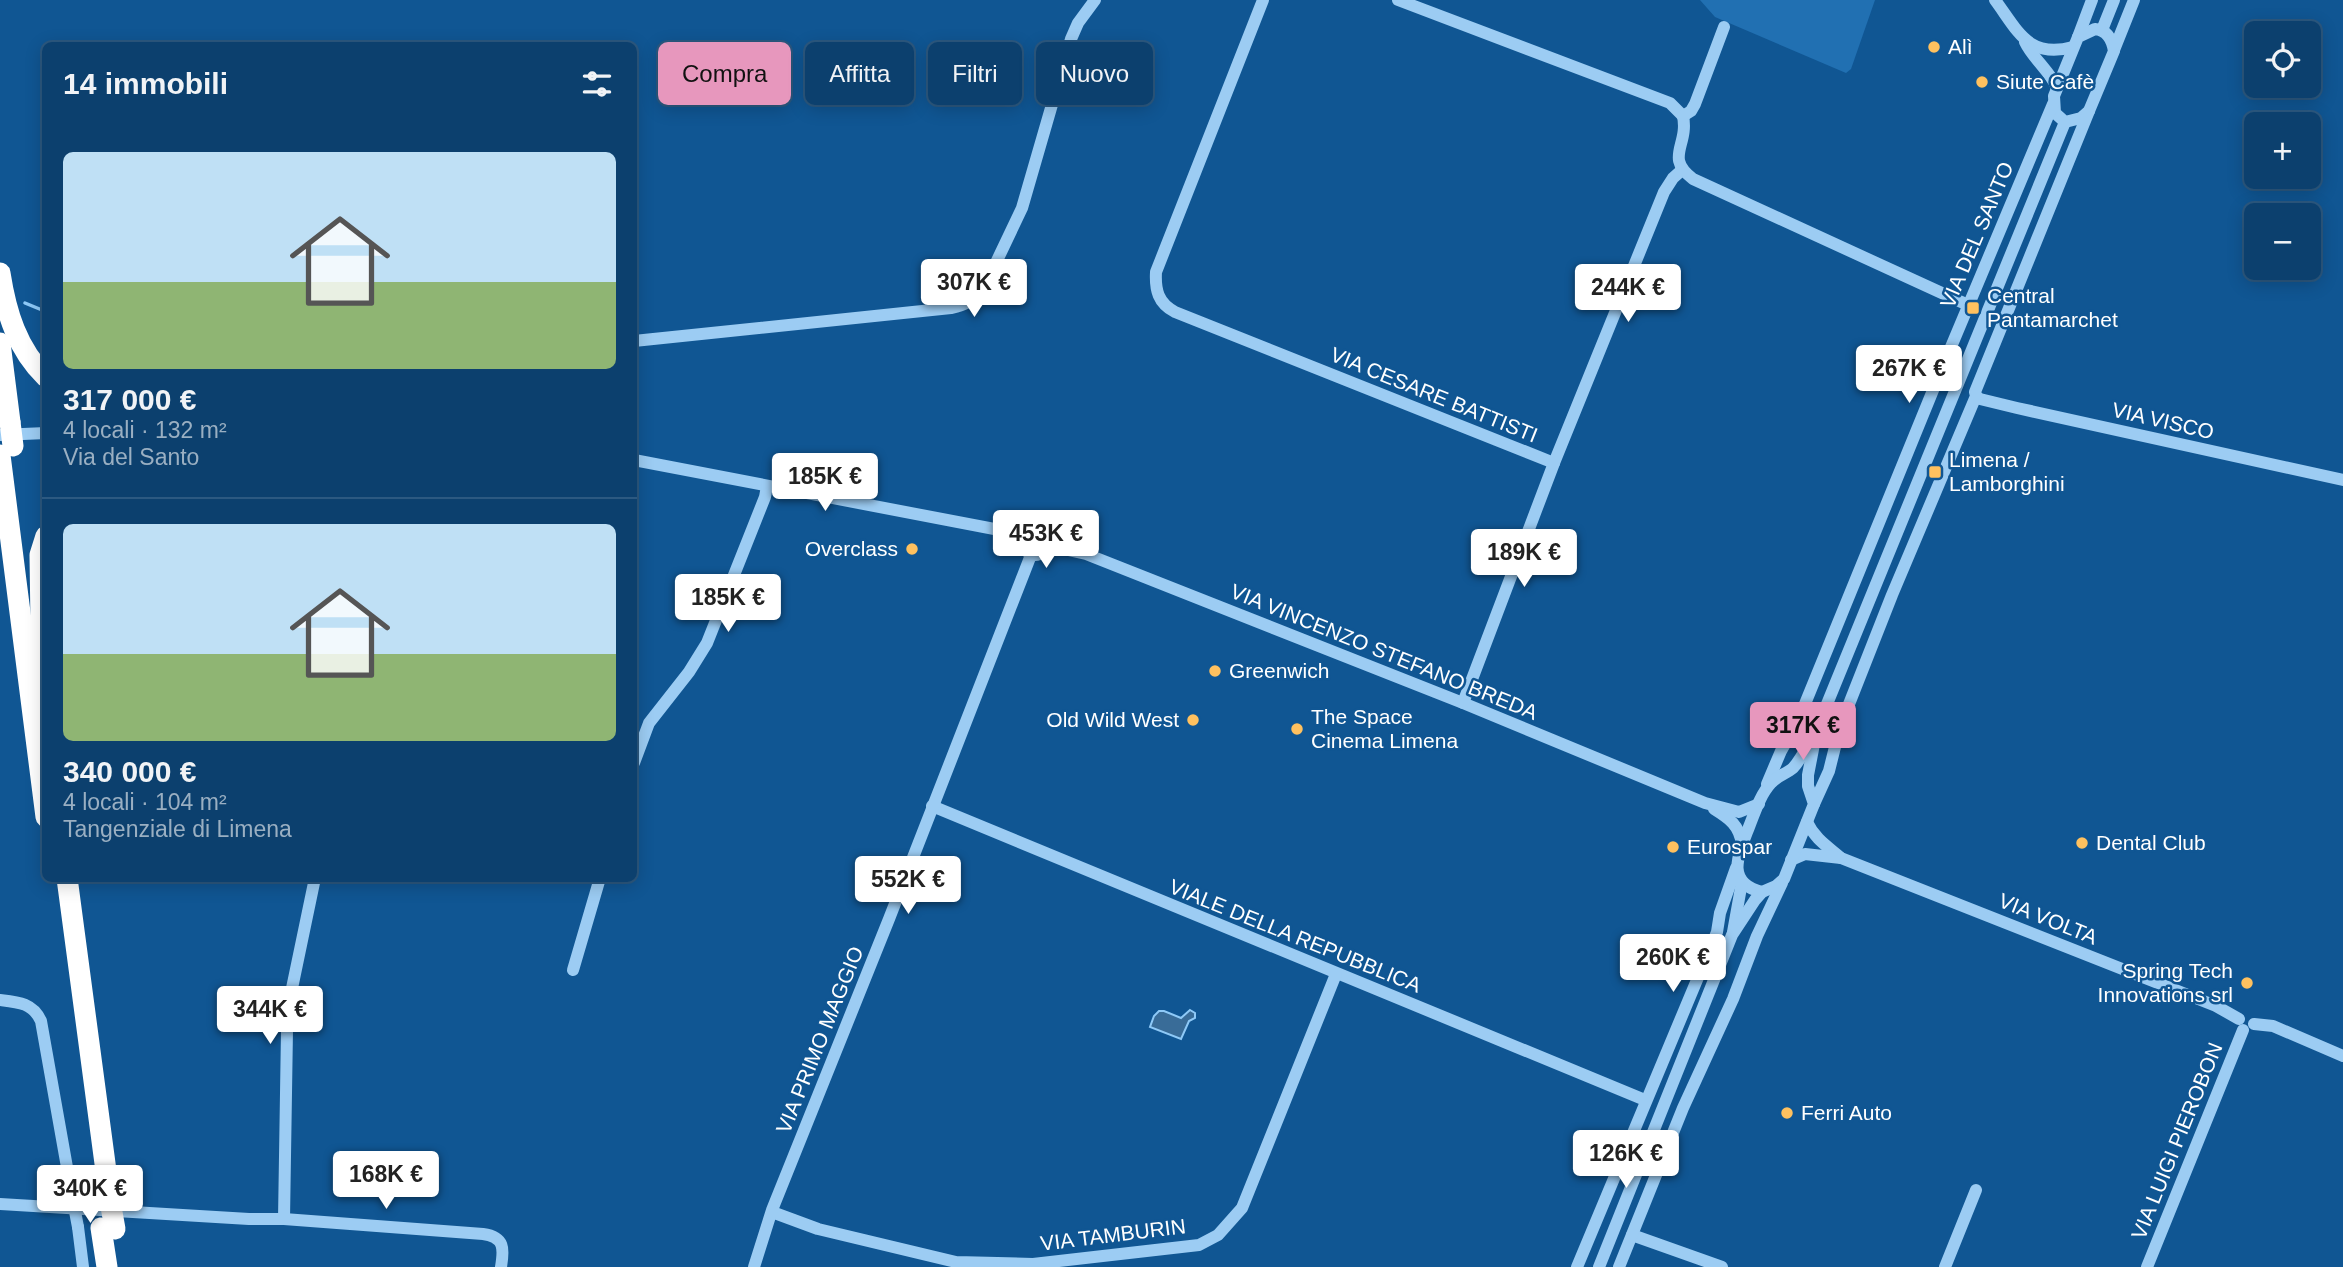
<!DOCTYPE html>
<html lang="it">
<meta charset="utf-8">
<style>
body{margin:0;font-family:Arial,sans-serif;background:#154773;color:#f1f3f6;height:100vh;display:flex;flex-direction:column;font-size:26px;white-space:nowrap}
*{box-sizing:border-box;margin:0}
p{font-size:23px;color:#9aafc2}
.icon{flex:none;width:38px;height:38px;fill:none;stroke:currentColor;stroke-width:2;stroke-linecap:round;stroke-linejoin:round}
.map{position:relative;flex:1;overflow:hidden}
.details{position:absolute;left:42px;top:42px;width:595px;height:840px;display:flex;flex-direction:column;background:#0c406e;border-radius:10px;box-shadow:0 4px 18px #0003,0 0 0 2px #2c5981}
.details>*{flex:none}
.top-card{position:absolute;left:658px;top:42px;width:665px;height:63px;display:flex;gap:14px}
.tools{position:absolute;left:2244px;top:21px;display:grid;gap:14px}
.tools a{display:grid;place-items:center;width:77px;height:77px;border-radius:10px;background:#0c406e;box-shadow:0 4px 18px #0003,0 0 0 2px #2c5981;font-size:35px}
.price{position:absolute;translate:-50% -60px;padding:0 16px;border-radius:7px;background:#fff;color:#222;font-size:23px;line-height:46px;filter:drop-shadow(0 2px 4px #0008)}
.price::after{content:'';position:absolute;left:50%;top:42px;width:21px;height:16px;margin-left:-10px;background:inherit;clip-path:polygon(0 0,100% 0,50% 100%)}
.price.selected{background:#e797bd;color:#111}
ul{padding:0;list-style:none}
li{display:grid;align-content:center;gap:14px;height:371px;padding:0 21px}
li+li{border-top:2px solid #2c5981}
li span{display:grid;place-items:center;height:217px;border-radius:10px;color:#555}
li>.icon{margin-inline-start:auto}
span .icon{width:126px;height:126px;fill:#fffc;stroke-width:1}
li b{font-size:30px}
h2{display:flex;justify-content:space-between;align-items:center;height:84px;padding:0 21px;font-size:30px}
.tag{padding:0 24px;border-radius:10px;background:#0c406e;box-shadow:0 4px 18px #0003,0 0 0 2px #2c5981;font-size:24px;line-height:63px}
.tag.selected{background:#e797bd;color:#111}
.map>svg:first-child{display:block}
.green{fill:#2170b2}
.water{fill:#396c98;stroke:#8ec9f7;stroke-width:2}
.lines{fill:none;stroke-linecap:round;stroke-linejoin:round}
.stream{stroke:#8ec9f7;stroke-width:3.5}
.minor{stroke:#9cccf3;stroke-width:12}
.highway{stroke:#fff;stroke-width:21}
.minor-bridge{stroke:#9cccf3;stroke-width:12}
.highway-bridge{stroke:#fff;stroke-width:21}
.poi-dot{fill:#ffc15f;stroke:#105693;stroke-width:2.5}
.labels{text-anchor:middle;stroke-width:5;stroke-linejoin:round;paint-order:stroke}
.poi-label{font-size:21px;fill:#fff;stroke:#105693;text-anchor:start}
.street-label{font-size:21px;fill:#fff;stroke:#105693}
</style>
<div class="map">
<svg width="2343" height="1267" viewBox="0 0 2343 1267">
<rect width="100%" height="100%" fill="#105693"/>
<polygon class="green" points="1700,0 1875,0 1851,69 1846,73 1715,17"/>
<polygon class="water" points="1190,1010 1195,1013 1195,1018 1189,1021 1181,1039 1150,1027 1154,1016 1159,1011 1164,1011 1181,1018"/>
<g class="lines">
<polyline class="stream" points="25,303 42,310 46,316"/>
<g class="minor">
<path d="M1263 0 1156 272C1155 290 1158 303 1175 312L1554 463"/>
<polyline points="1398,0 1670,103 1683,116"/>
<path d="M1995 0C2018 31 2028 59 2073 47"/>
<path d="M2095 29C2107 30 2112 39 2114 51L2089 111 2081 118 2065 122 2055 113 2054 96 2078 37Z"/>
<polyline points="2102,30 2114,0"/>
<polyline points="2078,37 2092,0"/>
<path d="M2025 42C2033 59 2050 71 2057 88"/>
<polyline points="2114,50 2134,0"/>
<path d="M1683 116C1689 146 1664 157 1693 179L1968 305"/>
<polyline points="1683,116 1691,111 1695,104 1724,27"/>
<path d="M634 341 951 308C966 305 974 300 984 288L1022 208 1071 39 1078 23 1095 0"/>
<polyline points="1976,396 1980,399 2017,408 2343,480"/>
<polyline points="0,435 46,433"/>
<polyline points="634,460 1010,532 1025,538"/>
<circle cx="1035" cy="544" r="11"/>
<polyline points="1046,545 1086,554 1463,703 1705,803 1739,812 1759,804"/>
<polyline points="1463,703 1554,463 1664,192 1673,178 1682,170"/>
<polyline points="634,763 649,723 689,672 707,643 765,497 767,486"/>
<polyline points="1767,784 1781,751 1798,721 1938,378 2053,104"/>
<polyline points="1814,804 1829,771 1840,727 1892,595 1976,396 1975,392 2089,111"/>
<polyline points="932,806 1645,1100"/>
<path d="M1714 809C1730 819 1739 825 1742 844"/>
<path d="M1807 822C1815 839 1827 846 1841 858L2216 1006 2239 1019"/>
<polyline points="1791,860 1805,854 1841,858"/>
<path d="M1762 892C1724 883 1739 853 1749 827 1755 812 1760 795 1771 783 1777 776 1786 774 1793 768 1804 756 1810 739 1818 726L2065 122"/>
<polyline points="1733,932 1742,882"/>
<polyline points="573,970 600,878"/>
<path d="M0 1000C18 1002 33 1003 41 1021L73 1201"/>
<polyline points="2254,1024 2273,1026 2343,1056"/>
<path d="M0 1204 249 1219H284L483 1234C505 1237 504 1249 501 1267"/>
<polyline points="772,1212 818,1229 956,1262 1033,1264 1199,1245 1218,1235 1242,1208 1336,974"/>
<polyline points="284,1219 287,1030 291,993 315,878"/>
<polyline points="78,1227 83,1267"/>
<polyline points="1632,1235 1722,1267"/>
<polyline points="754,1267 772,1210 889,919 1031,555"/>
<polyline points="1577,1267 1717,932 1720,913 1736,868"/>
<polyline points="1599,1267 1732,935 1755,900 1762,892 1776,886 1784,879 1814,804 1808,786 1808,775 1815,739"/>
<polyline points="1619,1267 1683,1108 1733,999 1757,936 1782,883"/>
<polyline points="1945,1267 1976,1190"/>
<polyline points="2147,1267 2243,1030"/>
</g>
<g class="highway">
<path d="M0 273C6 312 17 349 46 377"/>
<polyline points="0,343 10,422"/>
<polyline points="0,455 46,817"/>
<polyline points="42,694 40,555 46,536"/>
<polyline points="67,878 110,1201"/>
<polyline points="101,1228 107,1267"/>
</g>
<polyline class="minor-bridge" points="73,1201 78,1227"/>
<g class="highway-bridge">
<polyline points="10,422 13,446"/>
<polyline points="110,1201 115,1229"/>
</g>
</g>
<g class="poi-dot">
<circle cx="1934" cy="47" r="7"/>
<circle cx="1982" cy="82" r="7"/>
<rect x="1966" y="301" width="14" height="14" rx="3.5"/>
<rect x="1928" y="465" width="14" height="14" rx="3.5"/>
<circle cx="912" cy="549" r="7"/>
<circle cx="1215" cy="671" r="7"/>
<circle cx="1193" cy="720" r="7"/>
<circle cx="1297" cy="729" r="7"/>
<circle cx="2082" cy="843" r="7"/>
<circle cx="1673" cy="847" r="7"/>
<circle cx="2247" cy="983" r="7"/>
<circle cx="1787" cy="1113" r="7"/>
</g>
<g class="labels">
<g class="poi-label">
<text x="1948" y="54">Alì</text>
<text x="1996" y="89">Siute Cafè</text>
<text x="1987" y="303">Central<tspan x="1987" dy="24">Pantamarchet</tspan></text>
<text x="1949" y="467">Limena /<tspan x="1949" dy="24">Lamborghini</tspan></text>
<text x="898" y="556" text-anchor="end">Overclass</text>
<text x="1229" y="678">Greenwich</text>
<text x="1311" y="724">The Space<tspan x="1311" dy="24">Cinema Limena</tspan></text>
<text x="1179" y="727" text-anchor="end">Old Wild West</text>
<text x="2096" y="850">Dental Club</text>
<text x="1687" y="854">Eurospar</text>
<text x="2233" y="978" text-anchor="end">Spring Tech<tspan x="2233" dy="24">Innovations srl</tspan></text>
<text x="1801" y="1120">Ferri Auto</text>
</g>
<g class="street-label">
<text transform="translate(1977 235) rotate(-67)" y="7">VIA DEL SANTO</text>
<text transform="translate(1434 395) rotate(22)" y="7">VIA CESARE BATTISTI</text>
<text transform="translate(2163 421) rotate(13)" y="7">VIA VISCO</text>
<text transform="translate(1384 652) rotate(22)" y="7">VIA VINCENZO STEFANO BREDA</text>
<text transform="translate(2048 919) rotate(22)" y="7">VIA VOLTA</text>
<text transform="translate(1295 936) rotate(22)" y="7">VIALE DELLA REPUBBLICA</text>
<text transform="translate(820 1040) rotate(-68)" y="7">VIA PRIMO MAGGIO</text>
<text transform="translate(2177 1141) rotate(-68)" y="7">VIA LUIGI PIEROBON</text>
<text transform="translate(1113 1235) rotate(-7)" y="7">VIA TAMBURIN</text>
</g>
</g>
</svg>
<div class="tools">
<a><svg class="icon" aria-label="locate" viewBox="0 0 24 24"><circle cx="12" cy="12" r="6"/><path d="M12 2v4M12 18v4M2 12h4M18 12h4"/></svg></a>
<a>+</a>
<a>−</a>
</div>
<b class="price" style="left:974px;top:319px">307K €</b>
<b class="price" style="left:1628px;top:324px">244K €</b>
<b class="price" style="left:1909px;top:405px">267K €</b>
<b class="price" style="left:825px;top:513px">185K €</b>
<b class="price" style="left:1046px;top:570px">453K €</b>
<b class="price" style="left:1524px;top:589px">189K €</b>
<b class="price" style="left:728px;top:634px">185K €</b>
<b class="price selected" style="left:1803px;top:762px">317K €</b>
<b class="price" style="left:908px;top:916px">552K €</b>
<b class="price" style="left:1673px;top:994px">260K €</b>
<b class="price" style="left:270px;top:1046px">344K €</b>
<b class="price" style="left:1626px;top:1190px">126K €</b>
<b class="price" style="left:386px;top:1211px">168K €</b>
<b class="price" style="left:90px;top:1225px">340K €</b>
<div class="top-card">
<a class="tag selected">Compra</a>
<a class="tag">Affitta</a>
<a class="tag">Filtri</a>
<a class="tag">Nuovo</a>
</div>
<section class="details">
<h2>14 immobili<svg class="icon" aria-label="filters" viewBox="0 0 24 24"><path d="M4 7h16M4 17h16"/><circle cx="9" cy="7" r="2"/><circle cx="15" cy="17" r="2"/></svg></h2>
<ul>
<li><span style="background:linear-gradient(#bfe0f5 60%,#8fb573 0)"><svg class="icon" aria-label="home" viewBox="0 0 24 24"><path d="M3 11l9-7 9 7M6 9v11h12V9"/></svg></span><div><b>317 000 €</b><p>4 locali · 132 m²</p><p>Via del Santo</p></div></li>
<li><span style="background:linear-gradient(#bfe0f5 60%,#8fb573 0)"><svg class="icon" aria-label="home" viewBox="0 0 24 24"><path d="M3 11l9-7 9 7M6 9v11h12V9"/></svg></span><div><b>340 000 €</b><p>4 locali · 104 m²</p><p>Tangenziale di Limena</p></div></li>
</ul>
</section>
</div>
